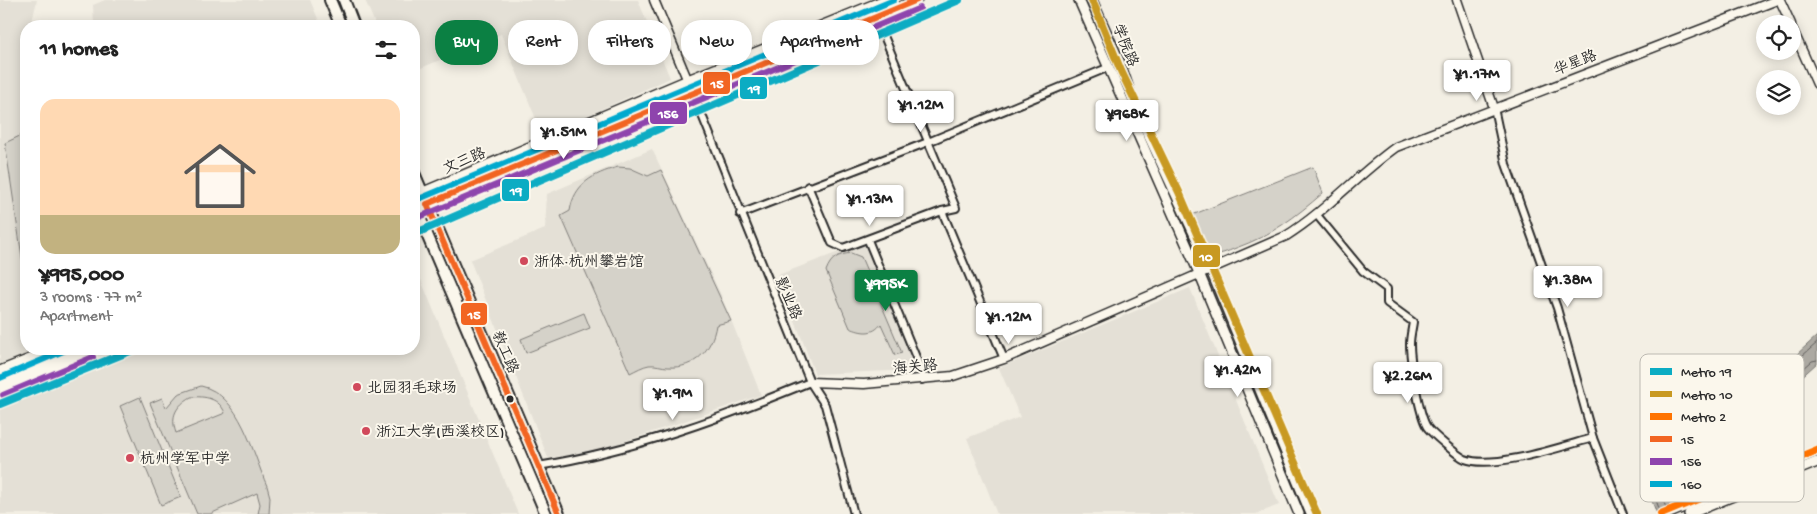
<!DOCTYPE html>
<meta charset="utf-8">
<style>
body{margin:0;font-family:"Gochi Hand","LXGW WenKai TC",sans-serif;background:#f6f6f6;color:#222;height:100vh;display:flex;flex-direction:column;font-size:19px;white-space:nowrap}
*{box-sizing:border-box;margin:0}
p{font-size:16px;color:#767676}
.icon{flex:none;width:28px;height:28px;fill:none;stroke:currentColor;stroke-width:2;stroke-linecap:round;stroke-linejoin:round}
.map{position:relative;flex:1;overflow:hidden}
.drawer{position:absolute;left:20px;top:20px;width:400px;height:335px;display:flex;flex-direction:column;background:#fff;border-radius:20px;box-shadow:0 2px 12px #0003}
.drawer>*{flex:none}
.top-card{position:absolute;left:435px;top:20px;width:475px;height:45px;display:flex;gap:10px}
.controls{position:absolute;left:1756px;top:15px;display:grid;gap:10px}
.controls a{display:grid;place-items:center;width:45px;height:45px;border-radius:50%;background:#fff;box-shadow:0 2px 12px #0003;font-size:25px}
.price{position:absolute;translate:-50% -42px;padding:0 11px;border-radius:5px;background:#fff;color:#222;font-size:16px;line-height:32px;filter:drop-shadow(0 1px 2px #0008)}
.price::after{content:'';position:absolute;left:50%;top:30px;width:15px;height:11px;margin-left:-8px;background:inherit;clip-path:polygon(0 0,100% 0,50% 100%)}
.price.selected{background:#0b8043;color:#fff}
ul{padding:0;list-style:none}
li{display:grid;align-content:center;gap:10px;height:265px;padding:0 20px}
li+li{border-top:1px solid #e0e0e0}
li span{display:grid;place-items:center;height:155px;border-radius:15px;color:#555}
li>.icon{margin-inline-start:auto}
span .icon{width:90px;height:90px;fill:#fffc;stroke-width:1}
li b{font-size:21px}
h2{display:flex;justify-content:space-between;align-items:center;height:60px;padding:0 20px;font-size:21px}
.chip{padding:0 18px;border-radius:20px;background:#fff;box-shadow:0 2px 12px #0003;font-size:18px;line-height:45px}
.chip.selected{background:#0b8043;color:#fff}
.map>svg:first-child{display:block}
.built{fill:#e4e0d6}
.green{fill:#d5d2c9;stroke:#807e7a;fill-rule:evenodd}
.water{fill:#aca9a2;stroke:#787772}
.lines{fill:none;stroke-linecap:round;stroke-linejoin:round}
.shore{stroke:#5f5d5b;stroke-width:1}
.minor-casing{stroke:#2b2b2b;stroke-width:10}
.tertiary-casing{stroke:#2b2b2b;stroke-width:11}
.secondary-casing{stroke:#2b2b2b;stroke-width:12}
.primary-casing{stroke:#2b2b2b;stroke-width:14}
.minor{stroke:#fbf7ec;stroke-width:6}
.tertiary{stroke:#fbf7ec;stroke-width:8}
.secondary{stroke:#fbf7ec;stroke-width:9}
.primary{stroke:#fbf7ec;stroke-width:10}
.bus-1-casing{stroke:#fbf7ec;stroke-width:10}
.bus-2-casing{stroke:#fbf7ec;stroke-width:10}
.bus-3-casing{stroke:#fbf7ec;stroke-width:10}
.bus-1{stroke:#f26522;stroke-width:6}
.bus-2{stroke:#8e44ad;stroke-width:6}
.bus-3{stroke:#00a9ce;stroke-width:6}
.metro-1-casing{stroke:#fbf7ec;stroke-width:11}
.metro-2-casing{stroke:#fbf7ec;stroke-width:11}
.metro-3-casing{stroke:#fbf7ec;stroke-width:11}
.metro-1{stroke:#0bacc3;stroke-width:8}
.metro-2{stroke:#c89921;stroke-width:8}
.metro-3{stroke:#ff7300;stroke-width:8}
.poi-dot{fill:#d1495b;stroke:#fbf7ec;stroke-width:2}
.bus-dot{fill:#2b2b2b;stroke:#fbf7ec;stroke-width:2}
.labels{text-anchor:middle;stroke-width:4;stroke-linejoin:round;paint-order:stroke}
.street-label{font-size:15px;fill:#2b2b2b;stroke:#fbf7ec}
.poi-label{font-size:15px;fill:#2b2b2b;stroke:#fbf7ec;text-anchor:start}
.key{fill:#fbf7ec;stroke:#bdbab2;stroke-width:1}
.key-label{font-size:14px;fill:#2b2b2b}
.line-badge{stroke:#fbf7ec;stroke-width:2}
.badge-label{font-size:14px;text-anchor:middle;font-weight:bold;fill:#fff}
</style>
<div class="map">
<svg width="1817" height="514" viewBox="0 0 1817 514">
<rect width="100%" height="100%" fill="#f3efe4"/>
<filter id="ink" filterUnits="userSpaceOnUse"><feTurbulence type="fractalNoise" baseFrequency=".02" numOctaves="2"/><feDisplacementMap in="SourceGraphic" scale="10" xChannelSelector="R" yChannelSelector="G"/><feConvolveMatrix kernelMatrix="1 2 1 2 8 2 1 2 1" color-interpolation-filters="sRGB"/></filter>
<g filter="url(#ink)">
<g class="built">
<polygon points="0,0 37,0 31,26 26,26 26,349 49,349 0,368"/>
<polygon points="105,0 310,0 321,26 94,26 93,5"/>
<polygon points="365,0 638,0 670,78 543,136 501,34 414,71 414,26 376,26"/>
<polygon points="652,149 721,295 761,395 608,447 583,454 548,458 470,260 545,229 547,194"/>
<polygon points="866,245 916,370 815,374 778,275 839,252"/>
<polygon points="414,263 518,514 0,514 0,403 127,349 414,349"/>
<polygon points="1190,288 1279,505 1256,514 997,514 967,438 1020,417 999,368"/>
</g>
<g class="green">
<polygon points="26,133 26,284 5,143"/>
<path d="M618 167 630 168 648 176 661 170 731 321 716 325C712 350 695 369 668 367 662 367 655 364 649 365 643 366 636 370 630 373L561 216 570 211C574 184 593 174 618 167Z"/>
<path d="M1313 167 1323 193C1294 218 1272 235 1236 248 1228 251 1218 257 1210 252 1200 247 1196 225 1192 215Z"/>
<path d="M851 253 861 257 902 353 895 355 881 324C873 335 862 333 850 328L826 271C831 258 837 255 851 253Z"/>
<polygon points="584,313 590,328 526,353 521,339"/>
<path d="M201 386C240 394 253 454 267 486L270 497 269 514H258L260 504 257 493 210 514H197L150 403 162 398 166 408 178 394ZM191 397C205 396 219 398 225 413L176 433C170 416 176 406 191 397Z"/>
<polygon points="140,397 181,497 161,505 120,406"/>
</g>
<path class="water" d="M1817 336V363L1777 399 1770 409 1671 473C1661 488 1668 499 1674 514H1657L1645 483 1745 401Z"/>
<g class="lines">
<g class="shore">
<polyline points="1817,343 1718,429 1718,432 1721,433 1766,405 1774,395 1812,361 1817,360"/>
<polyline points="1661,514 1651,486 1657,480 1660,482 1660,491 1666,508"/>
</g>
<defs>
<g id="minor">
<polyline points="693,93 810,382 825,405 854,514"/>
<polyline points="1494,108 1506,164 1557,308 1593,438 1623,514"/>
<polyline points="808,186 832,243 843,248 942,211 956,208 876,17"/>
<polyline points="942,211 1004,359"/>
<polyline points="740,214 928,142 1107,68"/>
<path d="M1316 214 1363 271 1387 289V303L1413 322C1412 329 1410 337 1410 344 1410 360 1419 415 1427 427 1431 433 1458 456 1465 459 1494 470 1563 446 1593 438"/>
<polyline points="868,240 922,372 922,380"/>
<path d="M538 466C632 451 722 418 810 382"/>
</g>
<g id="tertiary">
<polyline points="654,0 693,93"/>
<polyline points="1457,0 1494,108"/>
<polyline points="1780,0 1791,24"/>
<polyline points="1792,28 1817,84"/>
<path d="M810 382 864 384 953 376 1004 359 1286 236C1326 211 1357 175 1396 147L1777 0"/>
</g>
<g id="secondary">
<polyline points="1079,0 1199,273 1299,514"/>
<polyline points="1092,0 1120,63 1135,106 1210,268 1311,514"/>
<polyline points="414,196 688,80 885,0"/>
<polyline points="421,207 917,0"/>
<polyline points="0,371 55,349"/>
<polyline points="0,387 90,349"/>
<polyline points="1667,514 1817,452"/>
<polyline points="1689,514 1817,462"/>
</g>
<g id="primary">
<polyline points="330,0 341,26"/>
<polyline points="344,0 354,26"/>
<polyline points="414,173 559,514"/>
<polyline points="414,204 546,514"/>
</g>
</defs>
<use href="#minor" class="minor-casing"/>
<use href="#tertiary" class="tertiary-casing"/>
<use href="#secondary" class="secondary-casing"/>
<use href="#primary" class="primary-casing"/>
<use href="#minor" class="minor"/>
<use href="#tertiary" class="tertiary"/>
<use href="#secondary" class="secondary"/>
<use href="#primary" class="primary"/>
<defs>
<polyline id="bus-1" points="559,514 427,204 917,0"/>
<g id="bus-2">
<polyline points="417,218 920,8"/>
<polyline points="3,395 93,357"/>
</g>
<g id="bus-3">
<polyline points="414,201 894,0"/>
<polyline points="0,378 68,349"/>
</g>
</defs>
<use href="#bus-1" class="bus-1-casing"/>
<use href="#bus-2" class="bus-2-casing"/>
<use href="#bus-3" class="bus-3-casing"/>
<use href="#bus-1" class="bus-1"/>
<use href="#bus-2" class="bus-2"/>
<use href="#bus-3" class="bus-3"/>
<defs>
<g id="metro-1">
<polyline points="414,234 959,0"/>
<polyline points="0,404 135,349"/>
</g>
<polyline id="metro-2" points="1092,0 1121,71 1179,192 1317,514"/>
<polyline id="metro-3" points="1661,514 1817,450"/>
</defs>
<use href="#metro-1" class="metro-1-casing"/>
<use href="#metro-2" class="metro-2-casing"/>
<use href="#metro-3" class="metro-3-casing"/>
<use href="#metro-1" class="metro-1"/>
<use href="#metro-2" class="metro-2"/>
<use href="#metro-3" class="metro-3"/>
</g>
</g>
<g class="poi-dot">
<circle cx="524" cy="261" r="5"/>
<circle cx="357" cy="387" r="5"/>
<circle cx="366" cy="431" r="5"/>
<circle cx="130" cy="458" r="5"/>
</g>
<circle class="bus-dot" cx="510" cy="399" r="4.5"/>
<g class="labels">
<g class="street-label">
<text transform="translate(1126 45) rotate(68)" y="5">学院路</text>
<text transform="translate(1575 62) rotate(-21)" y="5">华星路</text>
<text transform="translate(464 160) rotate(-23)" y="5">文三路</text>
<text transform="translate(789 298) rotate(67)" y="5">影业路</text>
<text transform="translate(506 352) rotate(67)" y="5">教工路</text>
<text transform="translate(915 366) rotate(-5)" y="5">海关路</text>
</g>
<g class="poi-label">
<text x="534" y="266">浙体·杭州攀岩馆</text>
<text x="367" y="392">北园羽毛球场</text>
<text x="376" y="436">浙江大学(西溪校区)</text>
<text x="140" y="463">杭州学军中学</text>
</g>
</g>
<rect x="1640" y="354" width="164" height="148" rx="8" class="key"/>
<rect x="1650" y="368" width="22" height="7" fill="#0bacc3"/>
<rect x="1650" y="391" width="22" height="6" fill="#c89921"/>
<rect x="1650" y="413" width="22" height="7" fill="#ff7300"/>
<rect x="1650" y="436" width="22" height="6" fill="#f26522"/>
<rect x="1650" y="458" width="22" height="7" fill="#8e44ad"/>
<rect x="1650" y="481" width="22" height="6" fill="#00a9ce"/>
<g class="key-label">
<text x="1681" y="376">Metro 19</text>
<text x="1681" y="399">Metro 10</text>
<text x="1681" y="421">Metro 2</text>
<text x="1681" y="444">15</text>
<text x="1681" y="466">156</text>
<text x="1681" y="489">160</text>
</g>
<g class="line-badge">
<rect x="702" y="71" width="29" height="24" rx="5" fill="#f26522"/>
<rect x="739" y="76" width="29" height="24" rx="5" fill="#0bacc3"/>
<rect x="649" y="101" width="39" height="24" rx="5" fill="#8e44ad"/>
<rect x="501" y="178" width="29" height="24" rx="5" fill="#0bacc3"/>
<rect x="1192" y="244" width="29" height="24" rx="5" fill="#c89921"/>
<rect x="460" y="302" width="28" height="24" rx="5" fill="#f26522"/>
</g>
<g class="badge-label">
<text x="717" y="88">15</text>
<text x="754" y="93">19</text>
<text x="668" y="118">156</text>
<text x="516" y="195">19</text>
<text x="1206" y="261">10</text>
<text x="474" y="319">15</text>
</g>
</svg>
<div class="controls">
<a><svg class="icon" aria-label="locate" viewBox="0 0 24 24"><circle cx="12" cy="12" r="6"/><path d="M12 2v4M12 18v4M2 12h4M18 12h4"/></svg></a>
<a><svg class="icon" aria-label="layers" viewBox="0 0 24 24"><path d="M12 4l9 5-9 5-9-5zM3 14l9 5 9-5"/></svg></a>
</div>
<b class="price" style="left:1477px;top:102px">¥1.17M</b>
<b class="price" style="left:921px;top:133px">¥1.12M</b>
<b class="price" style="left:1127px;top:142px">¥968K</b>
<b class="price" style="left:564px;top:160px">¥1.51M</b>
<b class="price" style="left:870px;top:227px">¥1.13M</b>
<b class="price" style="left:1568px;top:308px">¥1.38M</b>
<b class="price selected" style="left:886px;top:312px">¥995K</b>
<b class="price" style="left:1009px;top:345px">¥1.12M</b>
<b class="price" style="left:1238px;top:398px">¥1.42M</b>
<b class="price" style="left:1408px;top:404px">¥2.26M</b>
<b class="price" style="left:673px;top:421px">¥1.9M</b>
<div class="top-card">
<a class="chip selected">Buy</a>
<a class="chip">Rent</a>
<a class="chip">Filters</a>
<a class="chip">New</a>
<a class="chip">Apartment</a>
</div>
<section class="drawer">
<h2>11 homes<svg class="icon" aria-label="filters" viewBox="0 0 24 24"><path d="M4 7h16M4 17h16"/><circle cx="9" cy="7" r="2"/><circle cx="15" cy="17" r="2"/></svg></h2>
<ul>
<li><span style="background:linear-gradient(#ffd9b3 75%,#c2b280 0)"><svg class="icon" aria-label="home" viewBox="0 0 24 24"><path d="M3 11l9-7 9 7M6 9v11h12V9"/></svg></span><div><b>¥995,000</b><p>3 rooms · 77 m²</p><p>Apartment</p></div></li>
</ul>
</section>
</div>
